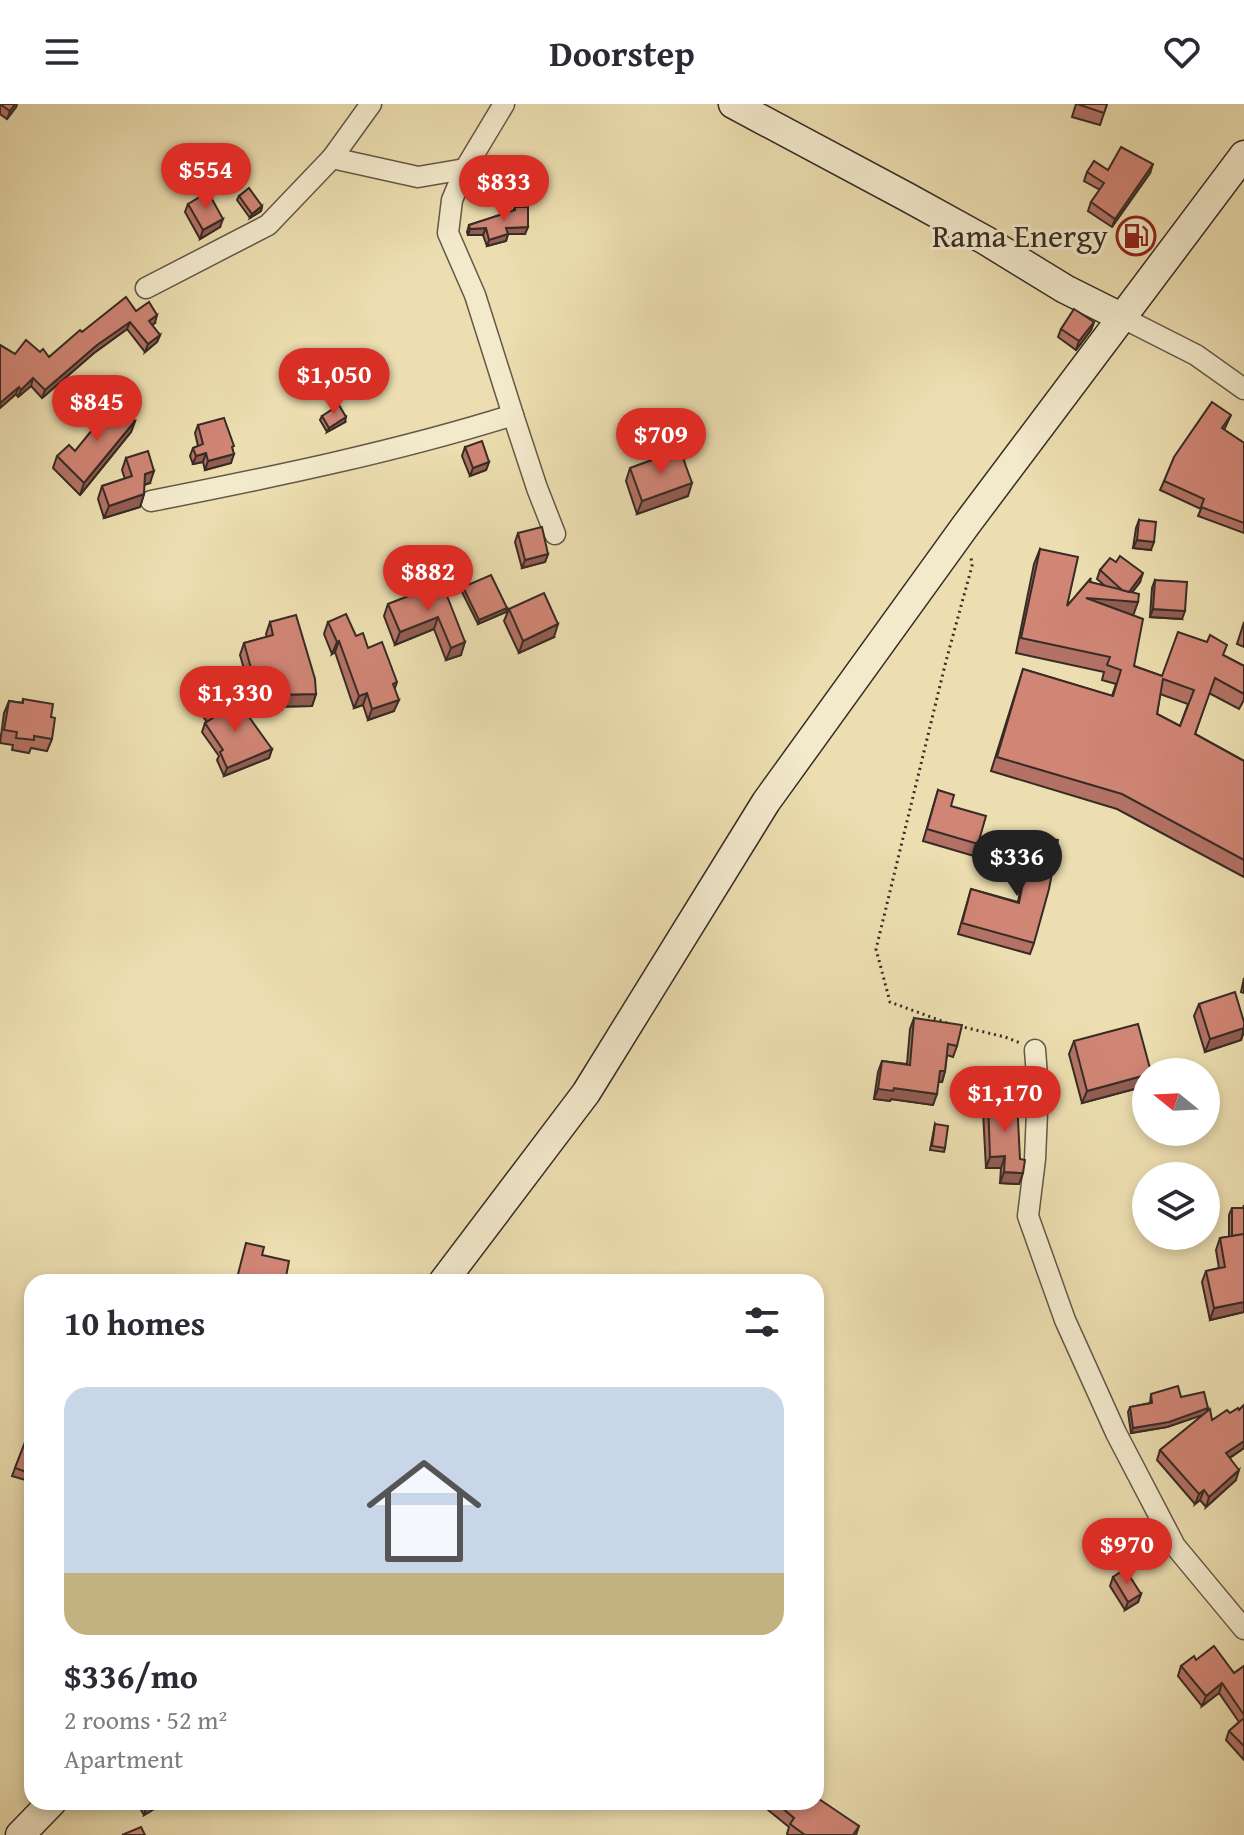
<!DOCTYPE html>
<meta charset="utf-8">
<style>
body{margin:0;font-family:"Gentium Book Plus",serif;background:#f7f7f7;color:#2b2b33;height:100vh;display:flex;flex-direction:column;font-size:30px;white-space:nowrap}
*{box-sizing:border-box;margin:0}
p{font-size:26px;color:#7c7c81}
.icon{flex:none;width:44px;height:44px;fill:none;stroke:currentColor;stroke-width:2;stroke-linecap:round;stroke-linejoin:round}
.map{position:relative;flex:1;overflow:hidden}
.sheet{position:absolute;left:24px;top:1170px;width:800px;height:536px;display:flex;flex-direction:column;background:#fff;border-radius:24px;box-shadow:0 4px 12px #0003}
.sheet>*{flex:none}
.needle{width:52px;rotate:288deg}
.fabs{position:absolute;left:1132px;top:954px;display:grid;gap:16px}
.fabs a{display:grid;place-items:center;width:88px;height:88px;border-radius:50%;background:#fff;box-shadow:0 4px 12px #0003;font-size:40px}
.price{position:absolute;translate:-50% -68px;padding:0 18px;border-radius:28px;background:#d93025;color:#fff;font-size:26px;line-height:52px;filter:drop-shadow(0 2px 4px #0008)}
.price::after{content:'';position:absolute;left:50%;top:48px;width:24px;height:18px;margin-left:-12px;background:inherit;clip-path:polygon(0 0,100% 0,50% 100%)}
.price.selected{background:#222;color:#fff}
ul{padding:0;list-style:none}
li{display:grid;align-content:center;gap:16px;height:424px;padding:0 40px}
li span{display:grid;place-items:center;height:248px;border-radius:24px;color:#555}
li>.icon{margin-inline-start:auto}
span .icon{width:144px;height:144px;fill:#fffc;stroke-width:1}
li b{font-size:34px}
h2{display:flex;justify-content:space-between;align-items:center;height:96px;padding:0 40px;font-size:34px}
header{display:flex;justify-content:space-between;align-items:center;height:104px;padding:0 40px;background:#fff;font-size:36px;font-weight:700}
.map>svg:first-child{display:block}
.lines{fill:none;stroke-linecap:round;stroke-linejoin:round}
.street-casing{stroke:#645848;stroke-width:23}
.secondary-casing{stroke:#372c25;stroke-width:31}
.path{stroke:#372c25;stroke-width:3;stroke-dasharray:2 4;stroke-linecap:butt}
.street{stroke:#f3eacc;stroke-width:20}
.secondary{stroke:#f3eacc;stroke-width:28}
.wall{fill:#b37265;stroke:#372c25;stroke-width:2;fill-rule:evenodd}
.shaded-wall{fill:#925d52;stroke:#372c25;stroke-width:2}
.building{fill:#d08575;stroke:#372c25;stroke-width:2;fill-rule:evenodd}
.labels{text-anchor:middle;stroke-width:6;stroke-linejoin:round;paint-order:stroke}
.poi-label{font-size:32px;fill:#372c25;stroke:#f3eacc;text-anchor:end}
</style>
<header><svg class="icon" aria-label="menu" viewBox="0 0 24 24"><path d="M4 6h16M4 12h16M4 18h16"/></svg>Doorstep<svg class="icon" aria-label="heart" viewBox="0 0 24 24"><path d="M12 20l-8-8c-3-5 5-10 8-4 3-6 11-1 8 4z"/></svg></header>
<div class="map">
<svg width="1244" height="1731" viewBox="0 0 1244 1731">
<rect width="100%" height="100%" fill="#ecdeb0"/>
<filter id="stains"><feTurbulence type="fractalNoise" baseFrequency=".0025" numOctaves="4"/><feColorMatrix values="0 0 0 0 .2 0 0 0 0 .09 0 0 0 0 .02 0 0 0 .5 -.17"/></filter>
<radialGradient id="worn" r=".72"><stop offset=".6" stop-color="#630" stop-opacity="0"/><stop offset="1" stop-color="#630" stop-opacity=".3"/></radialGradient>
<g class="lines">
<defs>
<g id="street">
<polyline points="332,54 371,0"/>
<polyline points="146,184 268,121 332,54 418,73 465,65"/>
<polyline points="1123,214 1196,251 1244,285"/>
<polyline points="513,311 537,384 555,430"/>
<path d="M151 397C273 373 395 348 513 311L475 191 448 129 452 96 465 65 504 0"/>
<polyline points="1035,946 1038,985 1035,1055 1028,1112 1065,1216 1116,1329 1175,1442 1244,1525"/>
</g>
<g id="secondary">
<polyline points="733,0 907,93 985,136 1065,185 1123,214"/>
<polyline points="443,1178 586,989 766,698 966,421 1244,51"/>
<polyline points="20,1731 52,1698"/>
</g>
</defs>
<use href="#street" class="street-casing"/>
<use href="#secondary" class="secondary-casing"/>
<g class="path">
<polyline points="947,919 890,898 876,845 946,557 972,462 971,453"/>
<polyline points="959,922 1005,933 1020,939"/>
</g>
<use href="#street" class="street"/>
<use href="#secondary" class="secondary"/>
</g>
<g class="wall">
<polygon points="0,0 16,3 7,15 0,10"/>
<polygon points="1076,0 1107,0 1100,21 1072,13"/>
<polygon points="1087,68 1150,69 1112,123 1088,107 1091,98 1100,86 1084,77"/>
<polygon points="239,92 262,102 261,107 250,114 237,96"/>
<polygon points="188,100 220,123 200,135 185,108"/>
<polygon points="515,103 525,130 508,130 506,137 487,142 483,131 468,131 467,128 469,121 513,107"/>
<polygon points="136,207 155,219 152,221 160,231 157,238 145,248 127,225 94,249 42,294 31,282 18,293 16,290 0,304 0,241 15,250 40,248 49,253 82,228"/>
<polygon points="1094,218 1091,226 1076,246 1058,233 1061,225"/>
<polygon points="1231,311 1224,326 1244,339 1244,429 1198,412 1201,405 1160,386 1164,377"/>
<polygon points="322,312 345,318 327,328 320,316"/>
<polygon points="135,317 131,328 80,391 53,364 57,352 75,347"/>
<polygon points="198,321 233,346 231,359 205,366 203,358 193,360 190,352 193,344 198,342 195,329"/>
<polygon points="677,332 698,345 696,349 684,355 688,392 637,410 626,377 630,364 679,346 675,336"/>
<polygon points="465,343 489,358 486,366 470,372 462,352"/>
<polygon points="126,354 150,379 144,381 144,390 140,403 104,414 98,395 102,382 125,375 122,366"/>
<polygon points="1139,416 1151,446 1133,444 1136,424"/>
<polygon points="518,429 548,450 545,458 522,464 515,438"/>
<path d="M1040 445 1067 502 1090 478 1105 482 1097 475 1100 466 1140 478 1132 488 1134 562 1162 572 1223 551 1244 562V596L1239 605 1209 589 1195 630 1244 657V773L1117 705 991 667 1023 565 1112 592 1116 580 1102 576 1104 568 1016 549 1034 460ZM1160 590 1188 600 1180 622 1157 610Z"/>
<polygon points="1155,476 1182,515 1150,513 1152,484"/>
<polygon points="442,479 461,551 446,556 434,525 395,541 384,512 388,500"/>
<polygon points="463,483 507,504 506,508 478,520 462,488"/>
<polygon points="509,505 554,533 519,549 504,517"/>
<polygon points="270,518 316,590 312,602 265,603 264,582 250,586 240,551 244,539 267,533 266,530"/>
<polygon points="328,518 356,532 368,544 397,578 395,584 394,607 368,616 363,601 354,604 335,548 332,550 324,530"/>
<polygon points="1244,518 1244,543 1237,540"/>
<polygon points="23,595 51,613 52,635 47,647 31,644 29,649 12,646 13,641 0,639 4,609 9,597 22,599"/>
<polygon points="207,605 238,611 272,645 269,654 224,672 217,656 219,652 202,628 205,619 207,618 204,614"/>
<polygon points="938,686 978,740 974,752 923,737"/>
<polygon points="1032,731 1034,839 1030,850 958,830 971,785 1018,798 1028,742"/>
<polygon points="1244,874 1244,889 1241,888"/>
<polygon points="1199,900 1244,918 1244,928 1241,936 1205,948 1194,912"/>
<polygon points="914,914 957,942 953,953 947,951 945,967 942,978 938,978 933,1001 891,995 890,997 874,995 878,968 882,957 907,960 910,925"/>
<polygon points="1074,937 1146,968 1146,982 1082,999 1069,950"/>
<polygon points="988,997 1020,1055 1023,1069 1019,1080 1000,1079 1001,1064 986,1064 983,1008"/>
<polygon points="935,1020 945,1044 944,1048 930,1046"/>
<polygon points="1244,1101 1244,1208 1210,1216 1202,1178 1206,1167 1219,1164 1216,1146 1220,1134 1229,1133 1229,1111 1232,1104 1243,1104"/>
<polygon points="1151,1290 1181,1293 1206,1309 1212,1316 1239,1306 1244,1301 1244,1344 1230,1354 1236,1376 1206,1403 1200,1396 1195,1400 1157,1356 1160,1346 1204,1310 1167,1323 1131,1329 1128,1308 1130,1303 1150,1299"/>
<polygon points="26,1336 32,1370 29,1377 12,1372"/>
<polygon points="1113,1473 1141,1490 1138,1498 1125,1506 1110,1482"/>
<polygon points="1196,1556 1234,1569 1244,1562 1244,1656 1226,1636 1229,1627 1239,1618 1219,1589 1202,1602 1178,1572 1181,1562"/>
<polygon points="136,1698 171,1698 169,1703 159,1702 144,1711"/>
<polygon points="771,1698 816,1698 859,1722 856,1731 788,1731 787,1730 789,1723 768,1706"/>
</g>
<g class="shaded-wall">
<polygon points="15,0 17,0 16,3 7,15 10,7"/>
<polygon points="1153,60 1150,69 1112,123 1115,115"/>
<polygon points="262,102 261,107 250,114 252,110"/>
<polygon points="223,115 220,123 200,135 203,126"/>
<polygon points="528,123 525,130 508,130 506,137 487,142 489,136 506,124"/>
<polygon points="486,124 483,131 468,131 470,125"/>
<polygon points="157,211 155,219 146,225 149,217"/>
<polygon points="130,218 127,225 94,249 42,294 45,286 97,241"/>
<polygon points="1094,218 1091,226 1076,246 1079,237"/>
<polygon points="160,231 157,238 145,248 148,240"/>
<polygon points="33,274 31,282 18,293 21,286"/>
<polygon points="19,283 16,290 0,304 0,299"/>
<polygon points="346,313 345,318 327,328 329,324"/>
<polygon points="135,317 131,328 80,391 84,379"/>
<polygon points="698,345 696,349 683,355 685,351"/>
<polygon points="206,349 203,358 193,360 196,352"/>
<polygon points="234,350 231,359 205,366 208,357"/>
<polygon points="489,358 486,366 470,372 473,364"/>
<polygon points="154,367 150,379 140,382 145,370"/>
<polygon points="692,379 688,392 637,410 642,397"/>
<polygon points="144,390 140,403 104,414 109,402"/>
<polygon points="1137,436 1154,438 1151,446 1133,444"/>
<polygon points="548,450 545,458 522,464 525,456"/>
<polygon points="1143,469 1140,478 1126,497 1138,498 1133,512 1086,494 1127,491"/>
<polygon points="507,504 506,508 478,520 479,516"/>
<polygon points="1153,505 1185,507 1182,515 1150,513"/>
<polygon points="438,513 434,525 395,541 400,528"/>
<polygon points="558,520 554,533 519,549 523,537"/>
<polygon points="339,537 335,548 332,550 337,538"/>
<polygon points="465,538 461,551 446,556 451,544"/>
<polygon points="269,570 264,582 250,586 254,575"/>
<polygon points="367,589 363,601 354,604 359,592"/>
<polygon points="316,590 312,602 265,603 269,591"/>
<polygon points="399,596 394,607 368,616 372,605"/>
<polygon points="272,645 269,654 224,672 227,664"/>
<polygon points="1244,924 1241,936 1205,948 1210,935"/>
<polygon points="940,967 945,967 942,978 936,977"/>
<polygon points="1146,971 1146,982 1082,999 1087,987"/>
<polygon points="894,984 937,990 933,1001 891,995 890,997 874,995 878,985"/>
<polygon points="1005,1052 1001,1064 986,1064 990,1053"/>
<polygon points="1004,1068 1023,1069 1019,1080 1000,1079"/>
<polygon points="1244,1198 1244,1208 1210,1216 1214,1204"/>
<polygon points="1208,1304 1206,1310 1167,1323 1131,1329 1133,1324"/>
<polygon points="1244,1337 1244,1344 1223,1358 1226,1349"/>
<polygon points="1239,1366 1236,1376 1206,1403 1209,1393"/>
<polygon points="1204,1386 1200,1396 1195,1400 1199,1390"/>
<polygon points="1141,1490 1138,1498 1125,1506 1128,1498"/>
<polygon points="1222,1579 1219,1589 1202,1602 1206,1592"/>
<polygon points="156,1698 160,1698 159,1702 144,1711 146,1704"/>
</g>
<g class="building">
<polygon points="0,0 15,0 10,7"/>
<polygon points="1077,0 1107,0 1104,9"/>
<polygon points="1121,43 1153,60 1115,115 1091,98 1104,79 1087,68 1094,57 1108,66"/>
<polygon points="249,84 262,102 252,110 239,92"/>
<polygon points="208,88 223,115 203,126 188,100"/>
<polygon points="515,103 528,103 528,123 506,124 508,130 489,136 486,124 470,125 469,121 515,106"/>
<polygon points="126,193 136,207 149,198 157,211 149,217 160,231 148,240 130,218 97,241 45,286 33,274 21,286 19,283 0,299 0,241 15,250 26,236 40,248 43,245 49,253 80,226 82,228"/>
<polygon points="1074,205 1094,218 1079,237 1061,225"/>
<polygon points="1212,298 1231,311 1222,324 1244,339 1244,419 1201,403 1204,395 1164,377 1174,353"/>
<polygon points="114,299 135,317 84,379 57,352 69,341 75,347"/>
<polygon points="339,301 346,313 329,324 322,312"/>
<polygon points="224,314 234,342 232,343 234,350 208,357 206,349 196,352 193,344 203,340 198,321"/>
<polygon points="689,326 698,345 685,351 677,332"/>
<polygon points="482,337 489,358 473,364 465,343"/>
<polygon points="680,346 692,379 642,397 630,364"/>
<polygon points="148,347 154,367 145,370 144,390 109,402 102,382 132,372 126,354"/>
<polygon points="1139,416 1156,418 1154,438 1137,436"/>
<polygon points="542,423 548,450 525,456 518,429"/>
<path d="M1040 445 1078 453 1067 502 1091 474 1090 478 1139 490 1138 498 1086 494 1143 515 1134 562 1162 572 1178 528 1207 538 1210 531 1227 541 1223 551 1244 562V590L1215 574 1195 630 1244 657V756L1122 690 997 653 1023 565 1113 592 1121 566 1107 561 1110 553 1021 534ZM1163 575 1194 586 1180 622 1157 610Z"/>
<polygon points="1120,452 1143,469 1129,488 1122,486 1100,466 1110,454 1116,458"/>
<polygon points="491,471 507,504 479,516 463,483"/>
<polygon points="1155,476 1187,478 1185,507 1153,505"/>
<polygon points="442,479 465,538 451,544 438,513 400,528 388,500"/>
<polygon points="544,489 558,520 523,537 509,505"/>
<polygon points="346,510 356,532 363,529 368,544 382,538 397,578 393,580 399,596 372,605 367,589 359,592 339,537 337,538 328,518"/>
<polygon points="296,511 315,575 316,590 269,591 269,570 254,575 244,539 273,531 270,518"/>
<polygon points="225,593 238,611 244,606 272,645 227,664 220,648 223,646 205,619 213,614 207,605"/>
<polygon points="23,595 53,600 51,613 55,614 52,635 34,632 34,636 16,634 17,628 4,626 9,597 23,599"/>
<polygon points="938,686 954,691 951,702 986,712 978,740 927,725"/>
<polygon points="1032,731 1058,736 1049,785 1034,839 962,819 971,785 1019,799"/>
<polygon points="1235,888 1244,918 1244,924 1210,935 1199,900"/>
<polygon points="914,914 962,921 957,942 948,940 945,967 940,967 937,990 894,984 893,987 878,985 882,957 910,961"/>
<polygon points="1138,920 1151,968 1146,968 1146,971 1087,987 1074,937"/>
<polygon points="1017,996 1020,1055 1025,1056 1023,1069 1004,1068 1005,1052 990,1053 988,997"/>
<polygon points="935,1020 948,1022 945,1044 932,1042"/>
<polygon points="1232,1104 1244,1104 1244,1130 1232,1132"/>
<polygon points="1244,1130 1244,1198 1214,1204 1206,1167 1225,1163 1220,1134"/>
<polygon points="246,1139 264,1143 262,1151 289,1157 285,1178 236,1178"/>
<polygon points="1178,1282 1181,1293 1204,1288 1208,1304 1169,1318 1133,1324 1130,1303 1152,1299 1151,1290"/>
<polygon points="1244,1301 1244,1337 1226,1349 1239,1366 1209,1393 1204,1386 1199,1390 1160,1346 1210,1305 1212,1316 1227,1306 1230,1309 1238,1304 1239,1306"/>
<polygon points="26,1336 32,1339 32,1370 15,1364"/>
<polygon points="1125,1465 1141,1490 1128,1498 1113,1473"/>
<polygon points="1214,1542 1234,1569 1244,1562 1244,1611 1222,1579 1206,1592 1181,1562 1194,1552 1196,1556"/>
<polygon points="1244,1614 1244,1642 1229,1627"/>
<polygon points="816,1693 859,1722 853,1731 805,1731 790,1720 794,1714 775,1698 816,1698"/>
<polygon points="143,1698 156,1698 146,1704"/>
<polygon points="141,1723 145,1731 122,1731"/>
</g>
<defs>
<symbol id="fuel-ring" viewBox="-11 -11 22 22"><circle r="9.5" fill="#f3eacc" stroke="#8f2418" stroke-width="1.5"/><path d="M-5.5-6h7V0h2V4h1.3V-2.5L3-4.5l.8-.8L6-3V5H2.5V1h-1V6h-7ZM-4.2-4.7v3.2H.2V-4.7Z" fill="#8f2418"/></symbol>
</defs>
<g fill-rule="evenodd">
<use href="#fuel-ring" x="1114" y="110" width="44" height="44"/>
</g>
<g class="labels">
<g class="poi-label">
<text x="1108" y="143">Rama Energy</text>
</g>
</g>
<rect width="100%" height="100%" filter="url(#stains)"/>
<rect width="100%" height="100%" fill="url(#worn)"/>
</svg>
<div class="fabs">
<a><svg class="needle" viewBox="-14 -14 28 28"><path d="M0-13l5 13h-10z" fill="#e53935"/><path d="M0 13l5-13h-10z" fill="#7c7c81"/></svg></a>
<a><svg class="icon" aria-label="layers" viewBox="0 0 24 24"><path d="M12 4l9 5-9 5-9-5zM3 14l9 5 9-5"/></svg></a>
</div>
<b class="price" style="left:206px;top:107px">$554</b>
<b class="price" style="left:504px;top:119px">$833</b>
<b class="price" style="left:334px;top:312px">$1,050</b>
<b class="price" style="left:97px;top:339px">$845</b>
<b class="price" style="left:661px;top:372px">$709</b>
<b class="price" style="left:428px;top:509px">$882</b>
<b class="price" style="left:235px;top:630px">$1,330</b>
<b class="price selected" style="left:1017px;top:794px">$336</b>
<b class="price" style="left:1005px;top:1030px">$1,170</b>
<b class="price" style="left:1127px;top:1482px">$970</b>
<section class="sheet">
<h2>10 homes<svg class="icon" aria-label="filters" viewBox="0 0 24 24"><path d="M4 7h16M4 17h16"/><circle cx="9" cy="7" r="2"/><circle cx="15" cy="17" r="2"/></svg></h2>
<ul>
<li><span style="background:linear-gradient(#c9d6e8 75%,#c2b280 0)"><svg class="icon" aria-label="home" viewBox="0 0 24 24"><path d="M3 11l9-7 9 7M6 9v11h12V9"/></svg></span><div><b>$336/mo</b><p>2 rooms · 52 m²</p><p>Apartment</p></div></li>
</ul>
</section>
</div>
